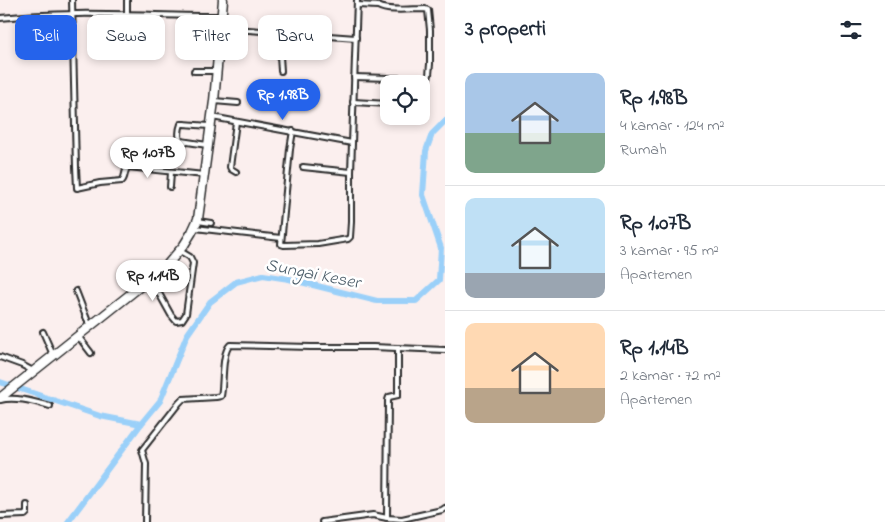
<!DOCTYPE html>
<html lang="id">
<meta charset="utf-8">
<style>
body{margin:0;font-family:"Indie Flower",sans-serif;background:#f6f6f7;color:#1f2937;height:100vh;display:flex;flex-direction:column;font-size:19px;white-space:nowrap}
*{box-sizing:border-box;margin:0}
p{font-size:16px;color:#747a83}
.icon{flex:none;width:28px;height:28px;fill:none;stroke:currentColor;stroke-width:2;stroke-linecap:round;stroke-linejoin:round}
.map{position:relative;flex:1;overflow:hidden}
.details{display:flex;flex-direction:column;background:#fff;width:440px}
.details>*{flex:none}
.top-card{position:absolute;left:15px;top:15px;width:355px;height:45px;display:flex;gap:10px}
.buttons{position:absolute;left:380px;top:75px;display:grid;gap:10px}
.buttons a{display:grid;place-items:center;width:50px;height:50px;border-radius:10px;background:#fff;box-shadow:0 2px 8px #0003;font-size:25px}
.price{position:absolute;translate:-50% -42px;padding:0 11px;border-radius:18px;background:#fff;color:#222;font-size:16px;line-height:32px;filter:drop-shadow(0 1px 2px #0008)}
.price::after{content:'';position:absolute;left:50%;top:30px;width:15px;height:11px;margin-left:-8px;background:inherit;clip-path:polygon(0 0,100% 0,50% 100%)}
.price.active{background:#2563eb;color:#fff}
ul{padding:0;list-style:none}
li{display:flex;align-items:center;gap:15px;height:125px;padding:0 20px}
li+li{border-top:1px solid #e0e1e3}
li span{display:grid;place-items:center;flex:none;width:140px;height:100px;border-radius:10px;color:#555}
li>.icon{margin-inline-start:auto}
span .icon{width:60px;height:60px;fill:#fffc;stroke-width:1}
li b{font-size:21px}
h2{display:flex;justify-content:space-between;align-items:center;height:60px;padding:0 20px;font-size:21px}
.tag{padding:0 18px;border-radius:10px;background:#fff;box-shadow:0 2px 8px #0003;font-size:18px;line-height:45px}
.tag.active{background:#2563eb;color:#fff}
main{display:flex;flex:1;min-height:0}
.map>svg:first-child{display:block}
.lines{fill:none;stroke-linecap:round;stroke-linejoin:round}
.river{stroke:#9ad0f9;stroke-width:6}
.street-casing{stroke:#2b2b2b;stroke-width:8}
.highway-casing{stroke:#2b2b2b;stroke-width:11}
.street{stroke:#fff;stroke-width:4}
.highway{stroke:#fff;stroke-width:8}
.labels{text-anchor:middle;stroke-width:5;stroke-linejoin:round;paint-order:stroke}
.water-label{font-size:18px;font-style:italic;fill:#4c5d69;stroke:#fff}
</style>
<main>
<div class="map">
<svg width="445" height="522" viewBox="0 0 445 522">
<rect width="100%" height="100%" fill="#fbefee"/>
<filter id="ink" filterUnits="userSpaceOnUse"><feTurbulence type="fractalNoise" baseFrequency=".02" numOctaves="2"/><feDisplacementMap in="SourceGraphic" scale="10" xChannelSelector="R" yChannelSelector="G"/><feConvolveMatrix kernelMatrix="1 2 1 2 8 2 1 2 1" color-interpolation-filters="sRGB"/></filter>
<g filter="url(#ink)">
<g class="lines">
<g class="river">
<polyline points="0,382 100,416 141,424 160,401 187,335 210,302 236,282 263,275 289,279 377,301 416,301 439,280 441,248 423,195 426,151 432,134 445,121"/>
<polyline points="68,522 141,424"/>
</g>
<defs>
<g id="street">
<path d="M72 0 76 167 77 188 100 183 122 181C126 177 124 170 128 167L204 175"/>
<polyline points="127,15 127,0"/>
<path d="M0 18C73 10 148 16 221 16"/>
<polyline points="221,28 356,38"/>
<polyline points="274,32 273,53 280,56 281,71"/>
<polyline points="194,71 216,71"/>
<path d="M354 77 425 79 428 78 429 75 430 64V30L428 10 425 9C412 9 388 12 378 6L357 5"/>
<polyline points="214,101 238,103"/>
<polyline points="353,102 389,104"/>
<polyline points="212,117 352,143"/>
<polyline points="236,122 230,167 231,169 236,172"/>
<polyline points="293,131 290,149 281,244 284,245 318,244 348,239 350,237 351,222 351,172 357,0"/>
<path d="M207 145 181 141C178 138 179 129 181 124H184L209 126"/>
<polyline points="303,167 351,172"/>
<polyline points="170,187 171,172"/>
<polyline points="198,221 211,223"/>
<polyline points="195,228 281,238"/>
<polyline points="151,279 171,315 176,321 182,320 186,314 193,263 190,257 180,251"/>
<polyline points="76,291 90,327"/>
<polyline points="43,332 53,355"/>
<polyline points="78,336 91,353"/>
<polyline points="0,357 22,365 33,371"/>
<path d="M0 400C16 396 35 402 50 406"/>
<polyline points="0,516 25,515 27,513 27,505"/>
<polyline points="387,518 388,400 389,397 398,395 398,348"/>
<path d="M145 522 146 464 142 450 179 403 183 399 216 397 221 396C224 383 221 354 230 345L311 347H373L445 350"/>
<polyline points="322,522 373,515 387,518 402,519 442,510 445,508"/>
</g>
<polyline id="highway" points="0,398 167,265 184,245 192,232 198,219 214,101 223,0"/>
</defs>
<use href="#street" class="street-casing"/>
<use href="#highway" class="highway-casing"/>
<use href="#street" class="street"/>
<use href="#highway" class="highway"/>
</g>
</g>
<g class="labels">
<g class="water-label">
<text transform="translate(313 273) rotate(11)" y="6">Sungai Keser</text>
</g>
</g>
</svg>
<div class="buttons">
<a><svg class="icon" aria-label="locate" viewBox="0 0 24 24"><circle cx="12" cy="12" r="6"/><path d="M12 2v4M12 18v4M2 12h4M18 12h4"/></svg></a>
</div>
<b class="price active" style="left:283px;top:121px">Rp 1.98B</b>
<b class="price" style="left:148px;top:179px">Rp 1.07B</b>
<b class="price" style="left:153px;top:302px">Rp 1.14B</b>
<div class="top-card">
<a class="tag active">Beli</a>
<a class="tag">Sewa</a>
<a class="tag">Filter</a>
<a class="tag">Baru</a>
</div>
</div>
<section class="details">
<h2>3 properti<svg class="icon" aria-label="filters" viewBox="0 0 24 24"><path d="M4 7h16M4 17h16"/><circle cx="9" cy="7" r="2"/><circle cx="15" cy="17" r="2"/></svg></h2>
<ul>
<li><span style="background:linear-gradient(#a9c7e8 60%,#7fa58c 0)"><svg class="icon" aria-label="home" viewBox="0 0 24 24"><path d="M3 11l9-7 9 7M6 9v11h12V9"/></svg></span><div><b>Rp 1.98B</b><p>4 kamar · 124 m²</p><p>Rumah</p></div></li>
<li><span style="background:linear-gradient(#bfe0f5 75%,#9aa5b1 0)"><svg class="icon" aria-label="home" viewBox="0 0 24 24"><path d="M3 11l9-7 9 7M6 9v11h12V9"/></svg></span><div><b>Rp 1.07B</b><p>3 kamar · 95 m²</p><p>Apartemen</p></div></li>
<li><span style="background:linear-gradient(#ffd9b3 65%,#b9a48a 0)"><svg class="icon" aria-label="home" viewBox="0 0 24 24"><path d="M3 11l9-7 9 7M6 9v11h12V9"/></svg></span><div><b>Rp 1.14B</b><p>2 kamar · 72 m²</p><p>Apartemen</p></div></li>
</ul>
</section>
</main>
